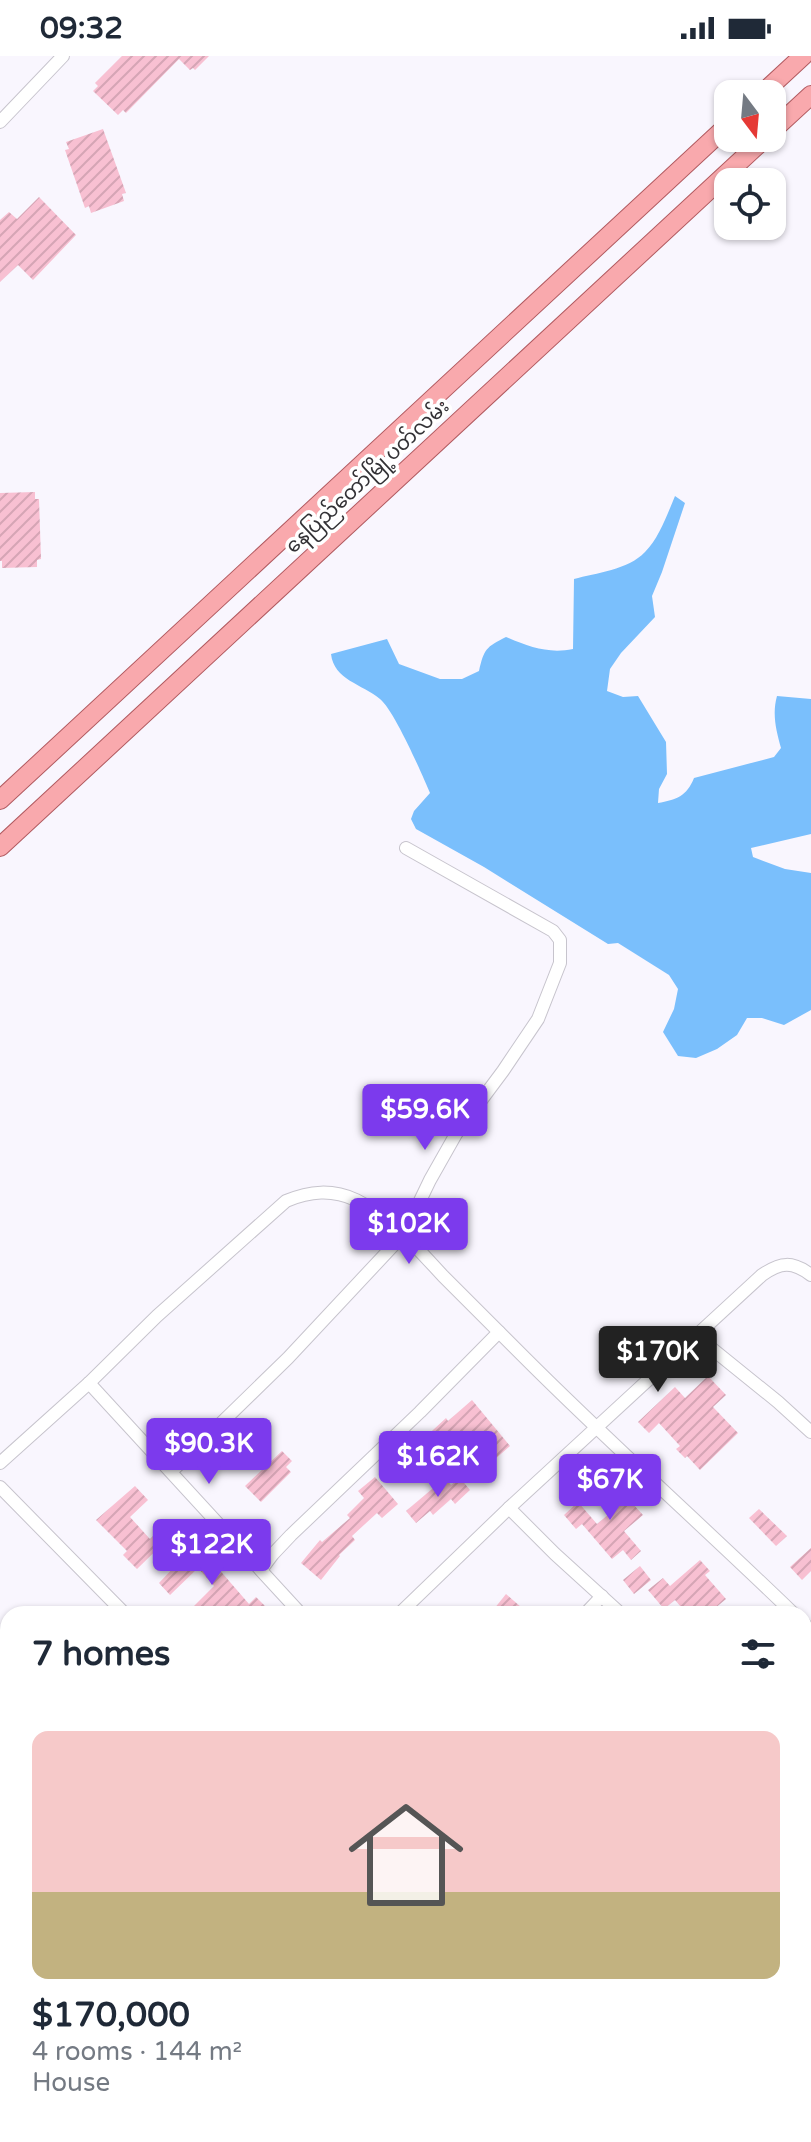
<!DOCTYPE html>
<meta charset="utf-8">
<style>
body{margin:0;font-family:"Varela Round","Noto Sans Myanmar",sans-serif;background:#f2f2f3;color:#1f2937;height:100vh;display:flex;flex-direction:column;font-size:30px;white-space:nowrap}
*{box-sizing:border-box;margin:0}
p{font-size:26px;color:#747a83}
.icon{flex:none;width:44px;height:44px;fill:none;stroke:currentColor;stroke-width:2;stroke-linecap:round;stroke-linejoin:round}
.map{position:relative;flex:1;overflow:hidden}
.side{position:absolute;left:0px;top:1550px;width:812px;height:536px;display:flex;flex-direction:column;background:#fff;border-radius:24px 24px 0 0;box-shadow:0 2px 6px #0004}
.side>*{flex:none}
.needle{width:52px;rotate:164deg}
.fabs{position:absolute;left:714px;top:24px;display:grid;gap:16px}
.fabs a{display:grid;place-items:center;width:72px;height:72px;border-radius:16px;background:#fff;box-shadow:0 2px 6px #0004;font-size:40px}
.price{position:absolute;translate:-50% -68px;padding:0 18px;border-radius:8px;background:#7c3aed;color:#fff;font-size:26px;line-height:52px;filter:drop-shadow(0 2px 4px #0008)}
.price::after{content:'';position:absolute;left:50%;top:48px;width:24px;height:18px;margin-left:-12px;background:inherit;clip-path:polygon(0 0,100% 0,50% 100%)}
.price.selected{background:#222;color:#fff}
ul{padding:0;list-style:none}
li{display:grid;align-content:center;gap:16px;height:424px;padding:0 32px}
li+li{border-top:2px solid #e0e1e3}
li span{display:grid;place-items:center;height:248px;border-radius:16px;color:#555}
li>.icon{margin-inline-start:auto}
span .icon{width:144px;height:144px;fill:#fffc;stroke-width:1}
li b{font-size:34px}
h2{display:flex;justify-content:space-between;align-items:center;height:96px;padding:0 32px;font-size:34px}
.status{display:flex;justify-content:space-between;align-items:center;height:56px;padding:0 40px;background:#fff;direction:ltr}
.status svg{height:22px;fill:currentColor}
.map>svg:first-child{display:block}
.water{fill:#7abffc}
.building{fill:url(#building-hatch)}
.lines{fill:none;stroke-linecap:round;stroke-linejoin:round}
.street-casing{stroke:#c7c4cd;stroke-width:14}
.primary-casing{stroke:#b15a60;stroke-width:20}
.street{stroke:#fff;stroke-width:12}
.primary{stroke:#f9a9ad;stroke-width:18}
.labels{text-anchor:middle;stroke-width:7;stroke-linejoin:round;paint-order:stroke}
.street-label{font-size:20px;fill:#333236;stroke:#fff}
</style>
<div class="status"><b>09:32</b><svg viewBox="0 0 49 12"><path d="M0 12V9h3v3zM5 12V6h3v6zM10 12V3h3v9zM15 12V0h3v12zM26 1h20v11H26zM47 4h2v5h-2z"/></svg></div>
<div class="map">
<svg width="811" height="2086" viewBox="0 0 811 2086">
<defs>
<pattern id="building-hatch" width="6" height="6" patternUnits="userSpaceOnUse" patternTransform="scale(2)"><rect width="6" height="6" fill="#f8c0d2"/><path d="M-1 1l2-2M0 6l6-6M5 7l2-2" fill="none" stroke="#d5a5b5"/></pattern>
</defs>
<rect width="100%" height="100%" fill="#f9f6fe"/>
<path class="water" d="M675 440 685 447 662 516 652 540 655 561 621 597 610 613 607 635 623 641 638 640 666 686 667 718 659 733 658 747C676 744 687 740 694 722L774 701 781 692C776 674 772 658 777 640L811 643V778L751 792 753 801 785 813 811 817V954L784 969 762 962H747L737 979 717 993 696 1002 678 1000 663 976 674 953 678 933 669 919 618 887 608 888 484 811 416 773 411 763 414 755 430 737C422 718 394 654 380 643 362 628 334 624 331 598L387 583 399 608 440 623H462L479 615C484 593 486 591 506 581 529 591 549 598 573 593L574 523C596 517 628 514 645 496 659 482 667 459 675 440Z"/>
<g class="building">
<polygon points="122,0 209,0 195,14 193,12 190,14 179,3 126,57 123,54 118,59 93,35 98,30 95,27"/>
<polygon points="103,73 126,137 122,138 124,145 91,157 89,150 85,152 65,94 69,93 66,86"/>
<polygon points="39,141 76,179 33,224 18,209 0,226 0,164 9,156 17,163"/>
<polygon points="35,436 35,443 39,443 41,503 37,504 37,511 2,512 2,505 0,505 0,437"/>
<polygon points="708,1320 726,1339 713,1351 738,1377 700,1414 687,1400 685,1402 676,1393 680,1390 659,1367 649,1377 638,1366 675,1331 685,1342"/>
<polygon points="472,1344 510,1390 478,1418 455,1391 426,1415 408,1397 446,1362 448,1365"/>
<polygon points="282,1395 292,1405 286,1411 291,1416 261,1446 245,1430"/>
<polygon points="375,1421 398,1448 382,1462 377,1457 352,1480 355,1484 339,1499 340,1500 321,1524 301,1507 320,1484 322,1486 350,1462 347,1459 364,1442 358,1435"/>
<polygon points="445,1422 451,1429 460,1422 470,1434 455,1448 451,1443 433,1459 430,1455 416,1467 406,1455"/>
<polygon points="609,1422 643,1459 624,1475 641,1495 631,1504 623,1494 612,1503 582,1468 576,1473 564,1459 578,1446 597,1468 615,1453 597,1432"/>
<polygon points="135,1430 148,1444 130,1461 150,1483 168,1465 177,1474 137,1513 123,1499 127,1495 96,1464"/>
<polygon points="759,1453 787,1480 776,1490 749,1462"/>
<polygon points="193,1491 204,1503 215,1492 226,1502 217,1511 249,1548 256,1541 273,1558 186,1558 214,1530 198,1512 170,1539 159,1527"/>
<polygon points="811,1492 811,1515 802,1524 790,1511"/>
<polygon points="700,1504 710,1515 705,1519 726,1543 708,1558 687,1558 675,1544 664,1553 648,1534 663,1522 670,1530"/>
<polygon points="640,1510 651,1524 634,1538 623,1524"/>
<polygon points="506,1538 529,1558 500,1558 494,1553"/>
</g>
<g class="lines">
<defs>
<g id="street">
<polyline points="0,66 63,0"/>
<polyline points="695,1279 778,1346 811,1376"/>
<polyline points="89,1327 301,1558"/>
<path d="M0 1407 89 1327 157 1260 286 1145C310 1135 332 1133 356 1144 391 1161 417 1192 443 1220 470 1247 498 1275 525 1302 612 1389 705 1472 794 1558"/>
<polyline points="172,1415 288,1302 404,1178 430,1124 456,1078 503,1015 538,963 560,907 560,884 553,875 406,792"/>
<polyline points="0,1431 125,1558"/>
<polyline points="509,1452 555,1498 621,1558"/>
<polyline points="261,1514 273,1498 291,1479 420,1356 499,1276"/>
<path d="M399 1558 509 1452 762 1219C781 1206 792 1205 811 1219"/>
<polyline points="585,1558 602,1540"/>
<polyline points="804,1568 811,1575"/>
<polyline points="804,1762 811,1769"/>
<polyline points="804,1902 811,1894"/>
<polyline points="0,2029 8,2038"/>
<polyline points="48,2078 57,2086"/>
<polyline points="252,2078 262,2086"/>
<polyline points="470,2078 479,2086"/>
<polyline points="689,2078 700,2086"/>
<polyline points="16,2086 24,2078"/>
<polyline points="490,2086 496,2078"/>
<polyline points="810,2086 811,2085"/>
</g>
<g id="primary">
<polyline points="762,38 803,0"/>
<polyline points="772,75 811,39"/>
<polyline points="0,744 728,69"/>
<polyline points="0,791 765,82"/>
</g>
</defs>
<use href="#street" class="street-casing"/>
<use href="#primary" class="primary-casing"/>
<use href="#street" class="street"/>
<use href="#primary" class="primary"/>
</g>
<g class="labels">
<g class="street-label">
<text transform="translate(367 420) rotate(-43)" y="7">နေပြည်တော်မြို့ပတ်လမ်း</text>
</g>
</g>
</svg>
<div class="fabs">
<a><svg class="needle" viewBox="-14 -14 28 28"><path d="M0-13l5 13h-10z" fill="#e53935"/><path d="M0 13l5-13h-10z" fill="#747a83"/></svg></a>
<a><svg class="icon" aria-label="locate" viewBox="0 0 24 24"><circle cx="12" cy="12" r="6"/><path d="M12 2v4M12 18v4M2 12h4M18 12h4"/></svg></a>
</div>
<b class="price" style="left:425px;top:1096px">$59.6K</b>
<b class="price" style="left:409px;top:1210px">$102K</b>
<b class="price selected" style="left:658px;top:1338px">$170K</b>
<b class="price" style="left:209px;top:1430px">$90.3K</b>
<b class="price" style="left:438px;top:1443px">$162K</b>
<b class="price" style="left:610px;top:1466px">$67K</b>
<b class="price" style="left:212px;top:1531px">$122K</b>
<section class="side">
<h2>7 homes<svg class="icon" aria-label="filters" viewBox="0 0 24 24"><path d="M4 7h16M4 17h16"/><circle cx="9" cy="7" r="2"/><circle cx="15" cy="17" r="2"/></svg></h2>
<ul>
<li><span style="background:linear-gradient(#f6c9c9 65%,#c2b280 0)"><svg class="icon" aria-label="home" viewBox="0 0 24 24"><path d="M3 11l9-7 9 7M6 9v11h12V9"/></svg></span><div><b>$170,000</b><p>4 rooms · 144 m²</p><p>House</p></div></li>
</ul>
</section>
</div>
